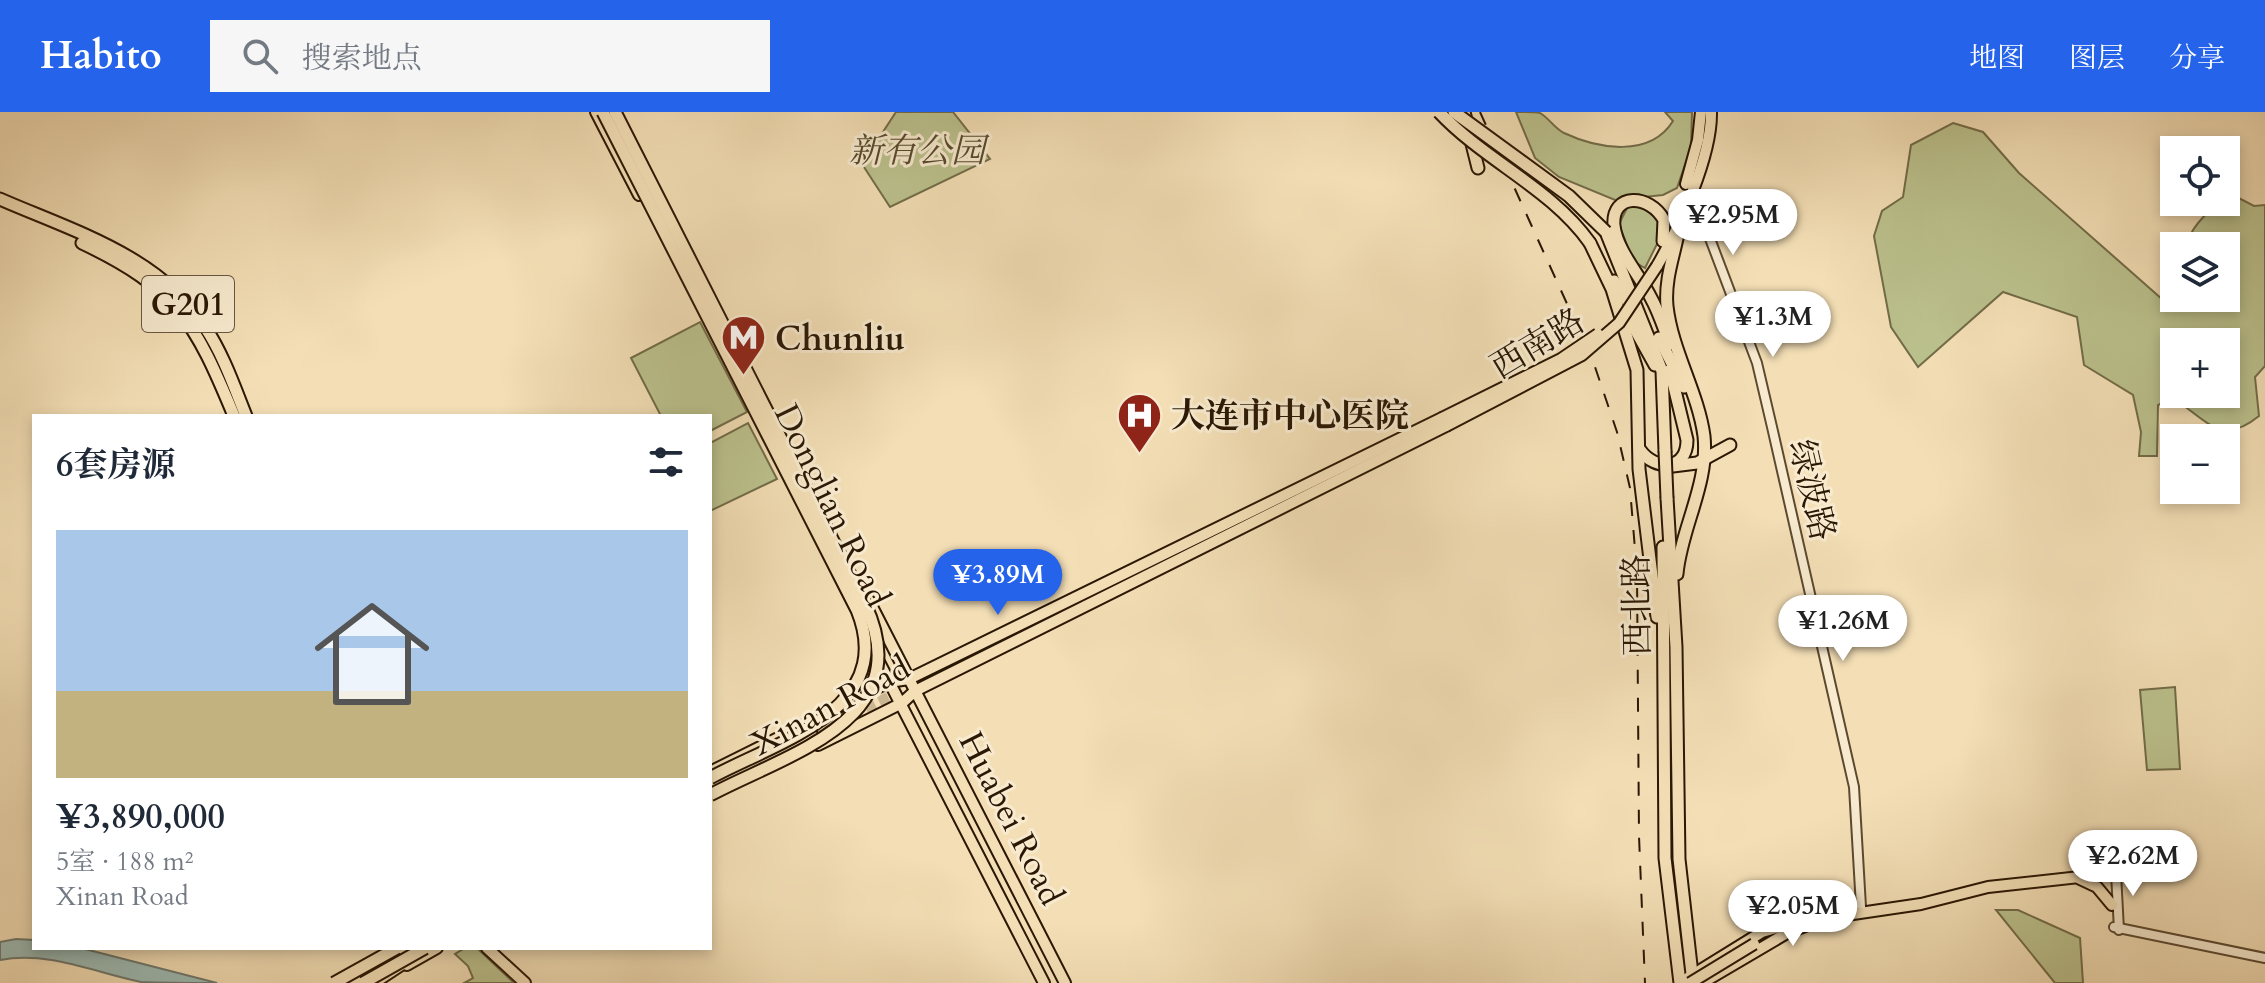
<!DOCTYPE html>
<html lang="zh">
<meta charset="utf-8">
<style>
body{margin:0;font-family:Cardo,"Noto Serif SC",serif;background:#f6f6f7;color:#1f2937;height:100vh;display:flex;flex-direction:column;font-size:30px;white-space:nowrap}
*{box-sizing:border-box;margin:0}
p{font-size:26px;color:#747a83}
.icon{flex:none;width:44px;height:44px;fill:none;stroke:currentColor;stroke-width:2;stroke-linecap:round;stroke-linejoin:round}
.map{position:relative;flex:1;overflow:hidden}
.panel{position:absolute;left:32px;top:302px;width:680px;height:536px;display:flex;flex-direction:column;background:#fff;border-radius:0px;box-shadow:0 4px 12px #0003}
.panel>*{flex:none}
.controls{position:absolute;left:2160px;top:24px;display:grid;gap:16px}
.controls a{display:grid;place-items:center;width:80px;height:80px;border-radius:0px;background:#fff;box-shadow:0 4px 12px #0003;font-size:40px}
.price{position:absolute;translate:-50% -68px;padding:0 18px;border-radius:28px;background:#fff;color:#222;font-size:26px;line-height:52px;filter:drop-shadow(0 2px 4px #0008)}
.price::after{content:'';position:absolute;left:50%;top:48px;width:24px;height:18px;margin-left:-12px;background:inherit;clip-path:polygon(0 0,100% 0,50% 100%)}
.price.selected{background:#2563eb;color:#fff}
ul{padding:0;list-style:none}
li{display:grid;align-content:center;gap:16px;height:424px;padding:0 24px}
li+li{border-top:2px solid #e0e1e3}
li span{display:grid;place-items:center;height:248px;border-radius:0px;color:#555}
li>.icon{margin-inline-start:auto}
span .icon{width:144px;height:144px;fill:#fffc;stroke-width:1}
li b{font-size:34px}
h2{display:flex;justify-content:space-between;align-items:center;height:96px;padding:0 24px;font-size:34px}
header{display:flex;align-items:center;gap:48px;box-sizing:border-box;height:112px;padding:0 40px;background:#2563eb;color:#fff}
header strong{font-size:38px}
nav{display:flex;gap:44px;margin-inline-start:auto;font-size:28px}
.search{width:560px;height:72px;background:#f6f6f7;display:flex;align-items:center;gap:20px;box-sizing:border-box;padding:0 28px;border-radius:0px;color:#747a83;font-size:30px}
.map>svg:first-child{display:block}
.green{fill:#bbc18d;stroke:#726c48;stroke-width:2;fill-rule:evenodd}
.water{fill:#9dbbb4;stroke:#6f796e;stroke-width:2}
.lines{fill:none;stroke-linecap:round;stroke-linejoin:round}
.major-tunnel{stroke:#cbb692;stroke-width:10;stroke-dasharray:10 5;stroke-linecap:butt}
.minor-casing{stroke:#5c4930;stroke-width:12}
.major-casing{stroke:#2a1704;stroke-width:14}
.highway-casing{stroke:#2a1704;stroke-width:15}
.minor{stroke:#f7eacf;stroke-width:8}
.major{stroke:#f3deb5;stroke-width:10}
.highway{stroke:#f3deb5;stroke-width:11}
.rail{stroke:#2a1704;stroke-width:2;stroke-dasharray:14 14;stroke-linecap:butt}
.major-bridge-casing{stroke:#2a1704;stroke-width:14;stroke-linecap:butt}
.highway-bridge-casing{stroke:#2a1704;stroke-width:15;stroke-linecap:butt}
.major-bridge{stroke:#f3deb5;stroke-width:10}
.highway-bridge{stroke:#f3deb5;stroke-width:11}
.labels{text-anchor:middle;stroke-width:6;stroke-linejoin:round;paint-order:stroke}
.shield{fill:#f7eacf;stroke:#685641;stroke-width:2}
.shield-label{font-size:32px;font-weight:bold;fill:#2a1704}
.park-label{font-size:34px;font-style:italic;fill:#564a2d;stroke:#f7eacf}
.poi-label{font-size:34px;font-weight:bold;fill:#2a1704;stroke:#f7eacf;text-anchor:start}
.street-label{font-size:34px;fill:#2a1704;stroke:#f7eacf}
</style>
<header>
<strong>Habito</strong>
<div class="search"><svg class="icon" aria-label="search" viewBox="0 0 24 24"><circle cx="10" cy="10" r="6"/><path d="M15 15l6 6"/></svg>搜索地点</div>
<nav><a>地图</a><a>图层</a><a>分享</a></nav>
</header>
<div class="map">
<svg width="2265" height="871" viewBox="0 0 2265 871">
<rect width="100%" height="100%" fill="#f3deb5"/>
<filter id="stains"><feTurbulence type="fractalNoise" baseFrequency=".0025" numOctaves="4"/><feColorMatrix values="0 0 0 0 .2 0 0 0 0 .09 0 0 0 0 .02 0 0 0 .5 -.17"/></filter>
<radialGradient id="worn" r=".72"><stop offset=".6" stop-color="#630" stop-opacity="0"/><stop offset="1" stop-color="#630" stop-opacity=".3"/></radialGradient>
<g class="green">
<polygon points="896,0 953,0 990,47 890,95 862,52"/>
<path d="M1516 0C1522 0 1535 0 1540 1 1549 6 1554 16 1564 21 1598 37 1650 46 1673 9L1665 0H1692L1691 35 1677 76 1663 83 1615 88 1559 65 1535 46Z"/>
<path d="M1953 11 1983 20 2019 61 2171 195 2190 186H2226V134H2189L2188 130C2193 109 2218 92 2231 82L2254 94 2265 93V254L2255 265 2259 304C2220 336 2206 306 2172 286L2158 293 2157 344H2139L2141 320 2133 283 2084 253 2077 205 2003 180 1918 255 1891 215 1874 124 1882 99 1903 85 1911 33ZM2174 230H2226V282H2174Z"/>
<polygon points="1646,92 1659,106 1658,130 1645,156 1633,149 1619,112 1628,94"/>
<polygon points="700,210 747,300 710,319 710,304 661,304 631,246"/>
<polygon points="748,311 777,367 710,399 710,331"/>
<polygon points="2175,575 2180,657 2147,658 2140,578"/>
<polygon points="1996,798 2018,798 2080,826 2083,871 2055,871"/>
<polygon points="465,836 477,836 514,871 464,871 473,866 468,854 455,842"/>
</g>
<path class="water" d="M16 827 34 828V836H81L217 871C192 871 165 871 141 870 93 860 49 839 0 848V830Z"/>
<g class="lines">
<polyline class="major-tunnel" points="812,623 974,542"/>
<defs>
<g id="minor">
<polyline points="1692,79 1757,251 1772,315 1854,675 1861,795"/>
<polyline points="2116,761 2119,818"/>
<polyline points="2114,815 2265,846"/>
</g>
<g id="major">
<polyline points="596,0 639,83"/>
<polyline points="1686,72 1698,28 1701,0"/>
<path d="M1657 154C1679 116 1712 44 1711 0"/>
<polyline points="865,481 1065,871"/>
<polyline points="877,546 1044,871"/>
<polyline points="837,596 889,570 909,567 1442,306"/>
<polyline points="818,633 902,591 915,579 1446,314"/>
<polyline points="712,659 812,609"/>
<polyline points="710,672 812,623"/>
<polyline points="2080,767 2097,775 2112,793"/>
<polyline points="487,836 525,871"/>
<polyline points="407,853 437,836"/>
<polyline points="1686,867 1762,820 1797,810"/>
<polyline points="374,871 409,848"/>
<polyline points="1702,871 1787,821 1826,806 1921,792 1988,775 2116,761"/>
</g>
<g id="highway">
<polyline points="1464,0 1478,56"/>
<path d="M0 87C73 119 160 144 205 215 223 242 234 274 246 304"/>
<polyline points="1606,120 1662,259 1665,339"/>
<path d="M1663 129 1664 108C1650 82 1611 80 1614 114 1617 139 1640 163 1651 186 1659 200 1664 217 1670 232"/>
<path d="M82 131C177 176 195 210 234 304"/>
<polyline points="1590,131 1612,177 1637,258 1639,357 1657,505"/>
<polyline points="1614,169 1635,201"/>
<polyline points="1626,201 1655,253"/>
<polyline points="1659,226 1684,275"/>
<path d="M1640 338C1655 359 1687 359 1687 328L1670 258"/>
<polyline points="1673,354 1697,351 1730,333"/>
<polyline points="1667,386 1676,535 1679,747 1693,871"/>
<polyline points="1663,435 1665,746 1680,871"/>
<path d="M1677 462C1681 416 1709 372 1704 324 1698 280 1672 239 1667 194 1664 163 1678 134 1681 104L1695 103 1704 111"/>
</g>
</defs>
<use href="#minor" class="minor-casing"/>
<use href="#major" class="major-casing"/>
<use href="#highway" class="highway-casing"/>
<use href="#minor" class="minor"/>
<use href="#major" class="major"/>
<use href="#highway" class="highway"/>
<polyline class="rail" points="1480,0 1593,249 1617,320 1630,376 1637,462 1639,724 1645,871"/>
<defs>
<g id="major-bridge">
<polyline points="1442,306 1561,247 1598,222"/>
<polyline points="1446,314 1582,243 1619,211 1657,154"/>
<polyline points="1690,871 1754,832"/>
</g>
<g id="highway-bridge">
<path d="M603 0 857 498C898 598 776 630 710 666"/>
<path d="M615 0 865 492C920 608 789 641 710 683"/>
<path d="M1439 0C1485 49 1551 76 1590 131"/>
<polyline points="1454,0 1569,84 1606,120"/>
<polyline points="1665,339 1667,386"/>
<polyline points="334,871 397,836"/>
<polyline points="363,871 425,836"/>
</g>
</defs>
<use href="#major-bridge" class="major-bridge-casing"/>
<use href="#highway-bridge" class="highway-bridge-casing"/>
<use href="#major-bridge" class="major-bridge"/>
<use href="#highway-bridge" class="highway-bridge"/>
</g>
<defs>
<symbol id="metro-pin" viewBox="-11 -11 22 30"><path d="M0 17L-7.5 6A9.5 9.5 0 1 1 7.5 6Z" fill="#8f2418" stroke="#f7eacf"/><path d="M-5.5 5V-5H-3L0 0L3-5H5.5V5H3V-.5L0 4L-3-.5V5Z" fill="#fff"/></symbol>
<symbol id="hospital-pin" viewBox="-11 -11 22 30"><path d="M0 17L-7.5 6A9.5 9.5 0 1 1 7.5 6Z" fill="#8f2418" stroke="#f7eacf"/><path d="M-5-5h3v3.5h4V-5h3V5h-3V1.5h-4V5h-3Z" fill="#fff"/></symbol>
</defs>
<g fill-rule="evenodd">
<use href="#metro-pin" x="718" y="200" width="51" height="69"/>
<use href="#hospital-pin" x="1114" y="278" width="51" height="69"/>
</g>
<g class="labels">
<rect class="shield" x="142" y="164" width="92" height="56" rx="6"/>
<g class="shield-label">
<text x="188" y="203">G201</text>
</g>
<g class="park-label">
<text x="917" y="50">新有公园</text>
</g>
<g class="poi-label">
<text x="775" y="238">Chunliu</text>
<text x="1171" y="315">大连市中心医院</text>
</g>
<g class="street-label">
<text transform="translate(1537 231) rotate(-31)" y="12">西南路</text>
<text transform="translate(1813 378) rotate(77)" y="12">绿波路</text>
<text transform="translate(833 393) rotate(64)" y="12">Donglian Road</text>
<text transform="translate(1636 493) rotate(-91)" y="12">西北路</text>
<text transform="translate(830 593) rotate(-28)" y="12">Xinan Road</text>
<text transform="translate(1012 706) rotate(63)" y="12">Huabei Road</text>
</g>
</g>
<rect width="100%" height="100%" filter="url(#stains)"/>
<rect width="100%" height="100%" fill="url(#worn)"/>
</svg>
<div class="controls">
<a><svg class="icon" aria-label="locate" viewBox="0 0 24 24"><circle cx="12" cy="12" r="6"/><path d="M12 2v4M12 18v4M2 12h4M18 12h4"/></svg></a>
<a><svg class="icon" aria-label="layers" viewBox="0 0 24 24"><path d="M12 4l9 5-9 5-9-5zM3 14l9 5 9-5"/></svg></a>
<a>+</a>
<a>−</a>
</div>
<b class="price" style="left:1733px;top:145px">¥2.95M</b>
<b class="price" style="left:1773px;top:247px">¥1.3M</b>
<b class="price selected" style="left:998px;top:505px">¥3.89M</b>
<b class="price" style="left:1843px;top:551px">¥1.26M</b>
<b class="price" style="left:2133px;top:786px">¥2.62M</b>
<b class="price" style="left:1793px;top:836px">¥2.05M</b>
<section class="panel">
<h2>6套房源<svg class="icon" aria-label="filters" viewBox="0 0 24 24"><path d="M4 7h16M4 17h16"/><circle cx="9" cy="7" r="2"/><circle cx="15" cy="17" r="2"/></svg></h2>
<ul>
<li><span style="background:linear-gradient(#a9c7e8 65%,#c2b280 0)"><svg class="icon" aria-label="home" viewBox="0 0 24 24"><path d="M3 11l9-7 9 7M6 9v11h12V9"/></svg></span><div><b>¥3,890,000</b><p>5室 · 188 m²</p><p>Xinan Road</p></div></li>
</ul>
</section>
</div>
